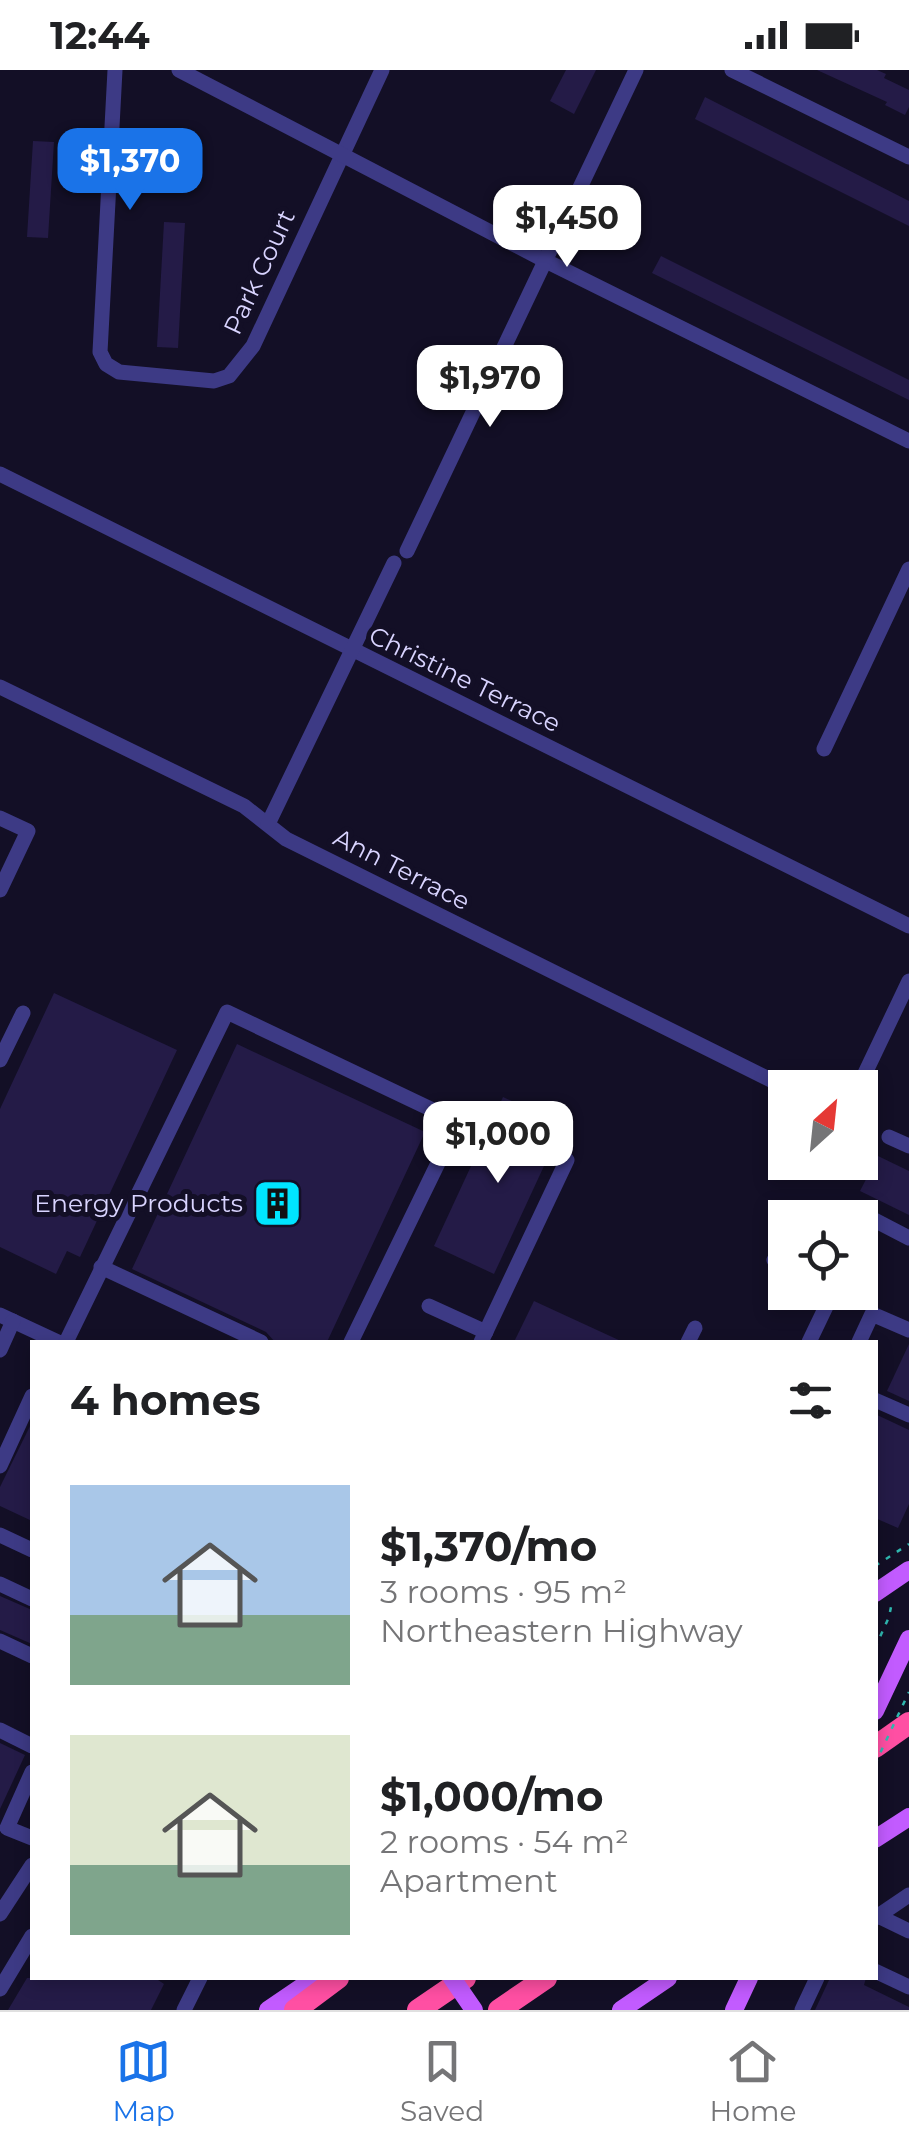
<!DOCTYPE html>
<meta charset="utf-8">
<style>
body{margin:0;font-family:Montserrat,sans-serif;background:#f2f2f2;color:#202124;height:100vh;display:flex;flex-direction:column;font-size:38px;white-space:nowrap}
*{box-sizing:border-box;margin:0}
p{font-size:32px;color:#757577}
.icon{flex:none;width:55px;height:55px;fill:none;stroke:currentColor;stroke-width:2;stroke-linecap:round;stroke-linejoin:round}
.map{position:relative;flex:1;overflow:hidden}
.side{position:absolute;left:30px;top:1270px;width:848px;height:640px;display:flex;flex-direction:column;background:#fff;border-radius:0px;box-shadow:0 5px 15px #0003}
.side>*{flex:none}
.needle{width:65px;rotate:27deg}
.buttons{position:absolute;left:768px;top:1000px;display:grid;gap:20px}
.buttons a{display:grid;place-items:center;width:110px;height:110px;border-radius:0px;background:#fff;box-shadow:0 5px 15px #0003;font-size:50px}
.price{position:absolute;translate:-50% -85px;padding:0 22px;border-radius:20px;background:#fff;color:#222;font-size:32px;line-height:65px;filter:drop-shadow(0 2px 5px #0008)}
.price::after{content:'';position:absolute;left:50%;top:60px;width:30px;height:22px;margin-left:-15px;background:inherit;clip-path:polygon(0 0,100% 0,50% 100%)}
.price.on{background:#1a73e8;color:#fff}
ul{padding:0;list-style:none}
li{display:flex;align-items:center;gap:30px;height:250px;padding:0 40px}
li span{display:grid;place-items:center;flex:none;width:280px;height:200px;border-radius:0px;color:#555}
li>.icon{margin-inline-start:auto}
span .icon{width:120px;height:120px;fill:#fffc;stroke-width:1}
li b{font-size:42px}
h2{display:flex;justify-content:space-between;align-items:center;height:120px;padding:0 40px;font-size:42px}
.status{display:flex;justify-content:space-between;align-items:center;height:70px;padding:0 50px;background:#fff;direction:ltr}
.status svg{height:28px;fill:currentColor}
.tabs{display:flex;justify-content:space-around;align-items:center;height:140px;border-top:2px solid #e0e0e0;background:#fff;font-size:28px;color:#757577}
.tabs a{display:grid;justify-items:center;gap:5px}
.tabs .on{color:#1a73e8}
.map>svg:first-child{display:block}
.building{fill:#241b47}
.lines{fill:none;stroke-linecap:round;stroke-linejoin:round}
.path{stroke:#2fb8b0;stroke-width:2.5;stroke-dasharray:5 8;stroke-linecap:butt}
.minor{stroke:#3d3a85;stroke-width:15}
.major{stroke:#c25bff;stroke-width:18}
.highway{stroke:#ff4fa3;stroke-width:22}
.path-bridge{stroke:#2fb8b0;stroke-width:2.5;stroke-dasharray:5 8;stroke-linecap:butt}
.major-bridge{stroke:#c25bff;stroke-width:18}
.labels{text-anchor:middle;stroke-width:10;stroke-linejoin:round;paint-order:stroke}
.street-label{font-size:25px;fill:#d9d4ff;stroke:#130f26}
.poi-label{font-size:25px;fill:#d9d4ff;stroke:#130f26;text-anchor:end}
</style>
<div class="status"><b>12:44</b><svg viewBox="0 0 49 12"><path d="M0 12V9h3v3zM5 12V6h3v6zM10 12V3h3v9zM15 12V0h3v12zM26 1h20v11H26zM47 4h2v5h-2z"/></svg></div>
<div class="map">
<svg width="909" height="1940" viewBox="0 0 909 1940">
<rect width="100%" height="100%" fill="#130f26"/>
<g class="building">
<polygon points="566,0 596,0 574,44 550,31"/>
<polygon points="817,0 877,0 886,4 884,8 909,20 909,37 905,45 885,35 887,32"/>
<polygon points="705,27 909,131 909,156 695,49"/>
<polygon points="33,71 54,72 48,168 27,167"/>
<polygon points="168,83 189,85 187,108 167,107"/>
<polygon points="164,152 185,153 178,278 157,277"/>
<polygon points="661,186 909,310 909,330 652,203"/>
<polygon points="54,923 177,980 80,1187 67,1181 56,1204 0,1177 0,1039"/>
<polygon points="237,974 425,1062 327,1272 275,1272 266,1262 132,1199"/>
<polygon points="503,1027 563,1055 494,1204 434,1176"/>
<polygon points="878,1086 909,1101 909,1145 860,1121"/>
<polygon points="534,1231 623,1272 514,1272"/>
<polygon points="909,1274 909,1331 887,1321"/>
<polygon points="875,1344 909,1360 909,1434 898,1458 875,1448"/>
<polygon points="32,1352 32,1451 0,1436 0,1417"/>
<polygon points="0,1526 32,1540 32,1574 0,1560"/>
<polygon points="0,1673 25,1685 0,1739"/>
<polygon points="27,1908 155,1908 164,1914 151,1940 8,1940"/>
<polygon points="830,1908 866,1908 864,1915 909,1937 909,1940 815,1940"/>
</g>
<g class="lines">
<g class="path">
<polyline points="875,1496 909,1474"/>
<polyline points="875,1578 889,1547 892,1532"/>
</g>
<g class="minor">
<polyline points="115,0 100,282 106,294 119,302 214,311 229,306 253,276 382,0"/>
<polyline points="179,0 546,191 909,371"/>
<polyline points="732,0 909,87"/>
<polyline points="0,404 909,856"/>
<polyline points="407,481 636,0"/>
<polyline points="0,617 244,736 286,769 787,1018"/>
<polyline points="824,679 909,499"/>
<polyline points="0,748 28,761 0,820"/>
<polyline points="268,754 394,493"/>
<polyline points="0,990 23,943"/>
<polyline points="858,1018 909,911"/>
<polyline points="889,1067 909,1076"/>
<polyline points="857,1141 909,1168"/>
<polyline points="774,1190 785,1195"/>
<polyline points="101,1197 261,1272"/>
<polyline points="429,1236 486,1262"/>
<polyline points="0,1245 58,1272"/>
<polyline points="66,1272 227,942 458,1052 351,1272"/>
<polyline points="481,1272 567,1090"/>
<polyline points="688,1272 695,1258"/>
<polyline points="809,1272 833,1222"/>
<polyline points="859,1272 872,1244 909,1260"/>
<polyline points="0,1280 13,1251"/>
<polyline points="875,1330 909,1345"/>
<polyline points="0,1396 32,1326"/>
<polyline points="0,1465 32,1480"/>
<polyline points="0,1514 32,1529"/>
<polyline points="0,1571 32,1586"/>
<polyline points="0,1660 32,1676"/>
<polyline points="32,1702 7,1758 32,1768"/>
<polyline points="0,1844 32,1795"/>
<polyline points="878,1846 909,1861"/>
<polyline points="875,1848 909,1825"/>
<polyline points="875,1901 909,1917"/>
<polyline points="0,1919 32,1866"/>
<polyline points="184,1940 200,1908"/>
<polyline points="802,1940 817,1908"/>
</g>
<g class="major">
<polyline points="875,1523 909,1500"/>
<polyline points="875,1769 909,1747"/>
<polyline points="268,1940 315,1908"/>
<polyline points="621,1940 668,1908"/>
<polyline points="734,1940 749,1908"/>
</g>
<g class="highway">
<polyline points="875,1677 909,1653"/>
<polyline points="295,1940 338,1908"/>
<polyline points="418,1940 465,1908"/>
<polyline points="499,1940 546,1908"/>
</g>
<polyline class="path-bridge" points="875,1694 909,1622"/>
<g class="major-bridge">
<polyline points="875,1641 909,1569"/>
<polyline points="452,1908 474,1940"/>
</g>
</g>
<defs>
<symbol id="building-square" viewBox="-11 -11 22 22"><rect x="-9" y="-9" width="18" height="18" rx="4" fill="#00e5ff" stroke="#130f26"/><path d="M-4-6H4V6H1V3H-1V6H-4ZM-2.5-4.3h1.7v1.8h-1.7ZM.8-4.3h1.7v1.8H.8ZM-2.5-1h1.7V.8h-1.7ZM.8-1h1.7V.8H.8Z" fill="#111"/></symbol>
</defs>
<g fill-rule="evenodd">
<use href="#building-square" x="250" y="1106" width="55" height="55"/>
</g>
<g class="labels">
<g class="street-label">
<text transform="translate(259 202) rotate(-65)" y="9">Park Court</text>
<text transform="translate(465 609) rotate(26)" y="9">Christine Terrace</text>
<text transform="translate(402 799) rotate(27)" y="9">Ann Terrace</text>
</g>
<g class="poi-label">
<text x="243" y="1142">Energy Products</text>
</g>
</g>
</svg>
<div class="buttons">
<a><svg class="needle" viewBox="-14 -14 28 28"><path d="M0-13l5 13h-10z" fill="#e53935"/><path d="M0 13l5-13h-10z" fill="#757577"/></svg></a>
<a><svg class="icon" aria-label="locate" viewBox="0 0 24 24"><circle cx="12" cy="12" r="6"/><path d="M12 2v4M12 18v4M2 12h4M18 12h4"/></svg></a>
</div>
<b class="price on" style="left:130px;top:143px">$1,370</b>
<b class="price" style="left:567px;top:200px">$1,450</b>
<b class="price" style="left:490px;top:360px">$1,970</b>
<b class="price" style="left:498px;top:1116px">$1,000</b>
<section class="side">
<h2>4 homes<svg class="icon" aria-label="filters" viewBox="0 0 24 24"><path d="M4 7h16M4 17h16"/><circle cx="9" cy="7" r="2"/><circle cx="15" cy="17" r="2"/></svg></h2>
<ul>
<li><span style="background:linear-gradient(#a9c7e8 65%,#7fa58c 0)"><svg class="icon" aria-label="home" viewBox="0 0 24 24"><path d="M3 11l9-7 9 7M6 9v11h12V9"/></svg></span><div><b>$1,370/mo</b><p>3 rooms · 95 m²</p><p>Northeastern Highway</p></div></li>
<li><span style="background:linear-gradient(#dfe7d0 65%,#7fa58c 0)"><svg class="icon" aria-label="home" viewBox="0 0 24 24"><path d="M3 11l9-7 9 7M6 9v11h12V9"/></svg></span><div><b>$1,000/mo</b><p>2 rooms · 54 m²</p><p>Apartment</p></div></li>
</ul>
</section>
</div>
<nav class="tabs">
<a class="on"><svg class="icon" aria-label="map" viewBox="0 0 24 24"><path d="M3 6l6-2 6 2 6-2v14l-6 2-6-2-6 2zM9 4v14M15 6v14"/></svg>Map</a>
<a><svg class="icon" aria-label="saved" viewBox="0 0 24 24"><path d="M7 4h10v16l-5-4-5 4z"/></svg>Saved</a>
<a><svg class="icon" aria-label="home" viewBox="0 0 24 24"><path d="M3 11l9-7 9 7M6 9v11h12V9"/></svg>Home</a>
</nav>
